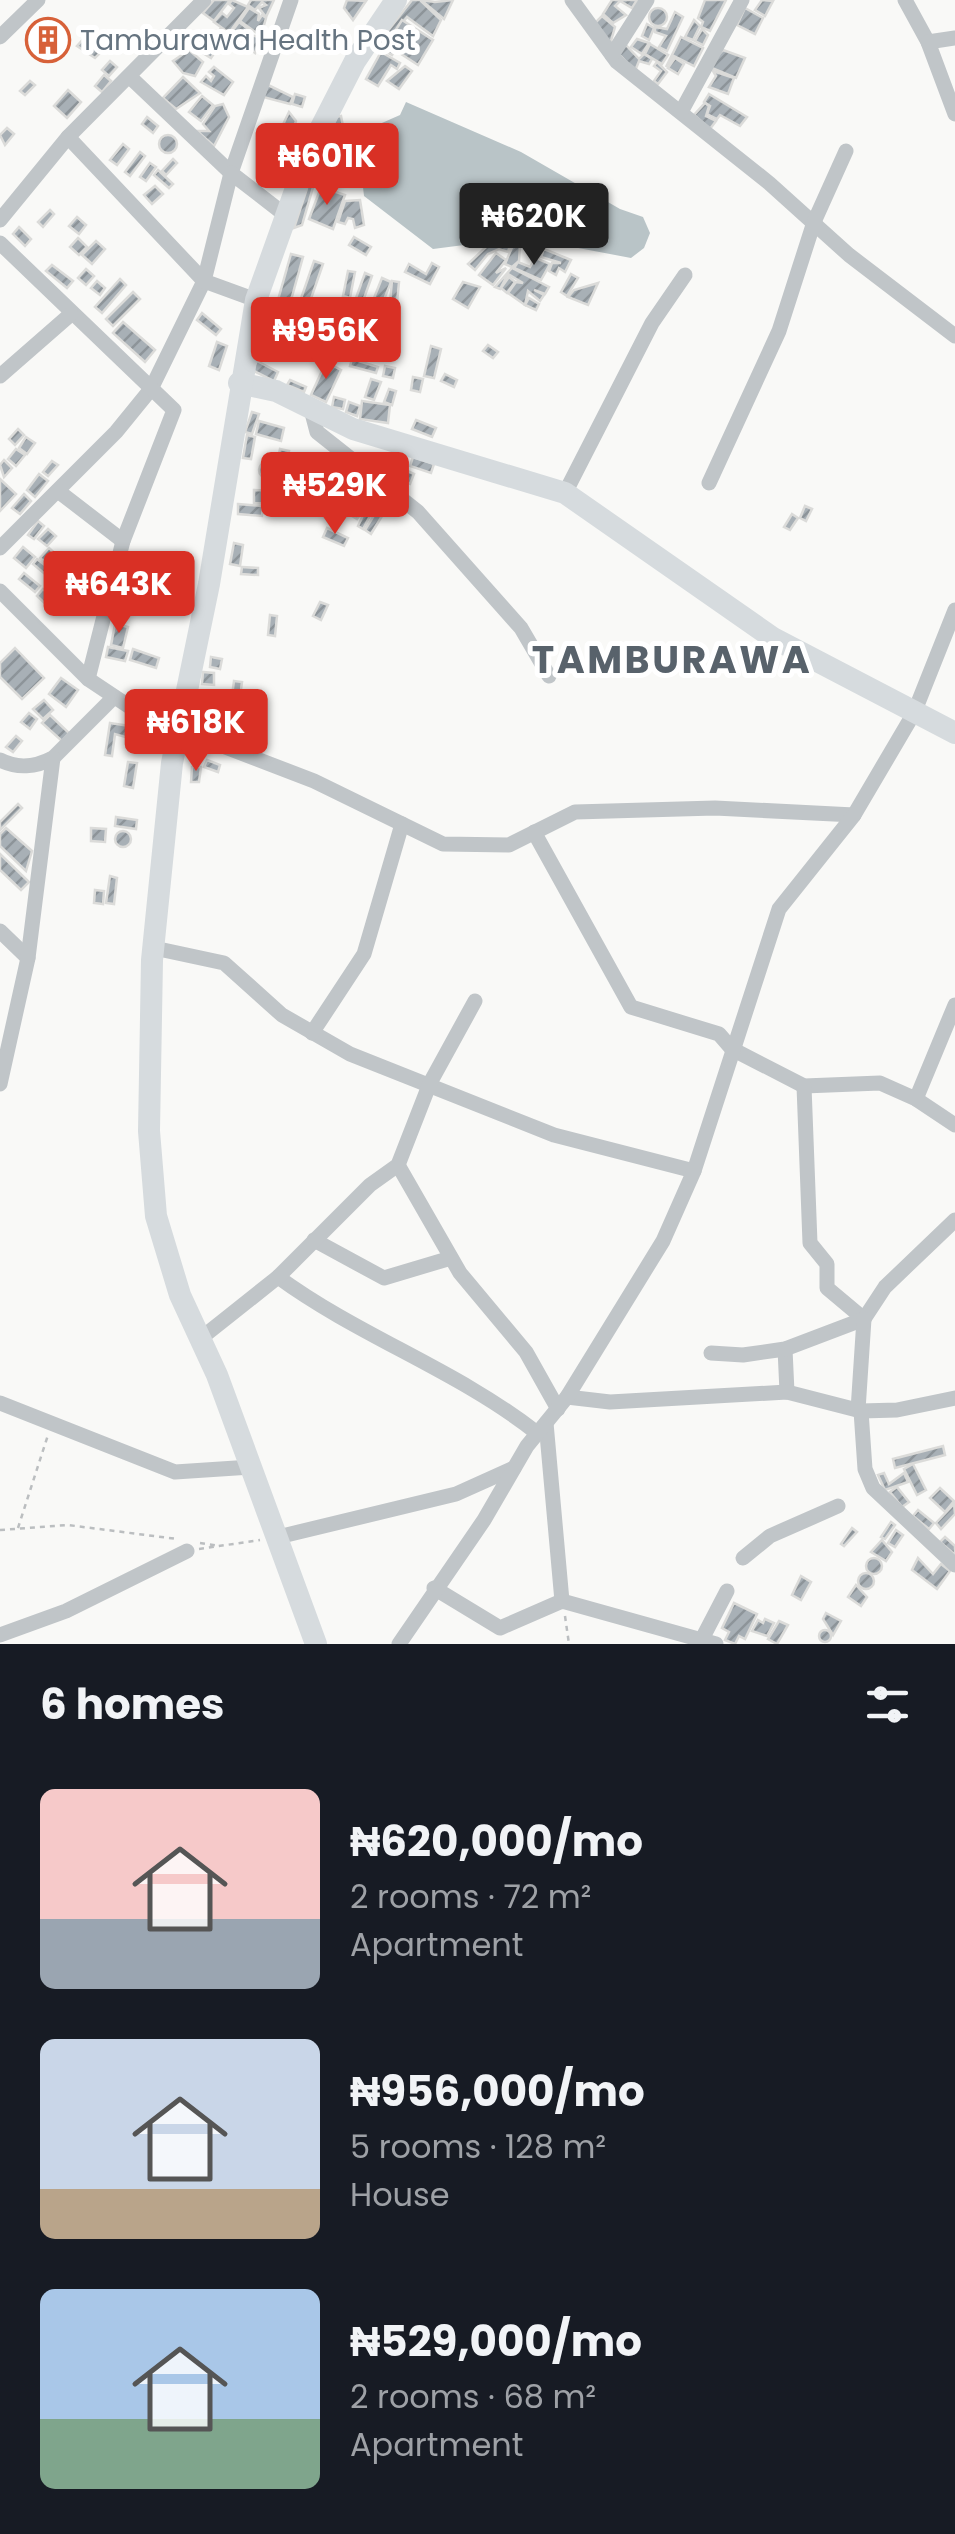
<!DOCTYPE html>
<meta charset="utf-8">
<style>
body{margin:0;font-family:Poppins,sans-serif;background:#242831;color:#f1f3f6;height:100vh;display:flex;flex-direction:column;font-size:38px;white-space:nowrap}
*{box-sizing:border-box;margin:0}
p{font-size:32px;color:#9ea1a6}
.icon{flex:none;width:55px;height:55px;fill:none;stroke:currentColor;stroke-width:2;stroke-linecap:round;stroke-linejoin:round}
.map{position:relative;height:1644px;overflow:hidden}
.panel{display:flex;flex-direction:column;background:#171b24;flex:1}
.panel>*{flex:none}
.price{position:absolute;translate:-50% -85px;padding:0 22px;border-radius:10px;background:#d93025;color:#fff;font-size:32px;line-height:65px;filter:drop-shadow(0 2px 5px #0008)}
.price::after{content:'';position:absolute;left:50%;top:60px;width:30px;height:22px;margin-left:-15px;background:inherit;clip-path:polygon(0 0,100% 0,50% 100%)}
.price.current{background:#222;color:#fff}
ul{padding:0;list-style:none}
li{display:flex;align-items:center;gap:30px;height:250px;padding:0 40px}
li span{display:grid;place-items:center;flex:none;width:280px;height:200px;border-radius:15px;color:#555}
li>.icon{margin-inline-start:auto}
span .icon{width:120px;height:120px;fill:#fffc;stroke-width:1}
li b{font-size:42px}
h2{display:flex;justify-content:space-between;align-items:center;height:120px;padding:0 40px;font-size:42px}
.map>svg:first-child{display:block}
.water{fill:#b9c4c7}
.building{fill:url(#building-hatch);stroke:#dbdbd9;stroke-width:2.5}
.lines{fill:none;stroke-linecap:round;stroke-linejoin:round}
.path{stroke:#bbbec0;stroke-width:2.5;stroke-dasharray:5 5;stroke-linecap:butt}
.street{stroke:#c0c5c8;stroke-width:15}
.secondary{stroke:#d6dbde;stroke-width:22}
.labels{text-anchor:middle;stroke-width:10;stroke-linejoin:round;paint-order:stroke}
.poi-label{font-size:28px;fill:#667480;stroke:#fff;text-anchor:start}
.district-label{font-size:38px;font-weight:bold;letter-spacing:2.5px;fill:#58626b;stroke:#fff}
</style>
<div class="map">
<svg width="955" height="1644" viewBox="0 0 955 1644">
<defs>
<pattern id="building-hatch" width="6" height="6" patternUnits="userSpaceOnUse" patternTransform="scale(2.5)"><rect width="6" height="6" fill="#a8b0b6"/><path d="M-1 1l2-2M0 6l6-6M5 7l2-2" fill="none" stroke="#8d9499"/></pattern>
</defs>
<rect width="100%" height="100%" fill="#f9f9f7"/>
<polygon class="water" points="406,102 521,152 620,209 643,217 650,233 644,248 631,258 573,247 538,220 477,228 464,245 433,249 364,196 357,134 400,115"/>
<g class="building">
<polygon points="214,0 230,0 214,21 203,13"/>
<polygon points="232,0 248,7 229,33 214,22 222,13 227,17 234,8 229,4"/>
<polygon points="251,0 274,0 266,17 259,8 266,5 262,2 255,10 248,5"/>
<polygon points="347,0 366,1 353,20 344,8"/>
<polygon points="412,0 420,0 441,20 433,36 407,17 381,50 376,46"/>
<polygon points="421,0 435,2 453,0 444,19"/>
<polygon points="612,0 637,0 632,8 620,1 615,6 626,15 613,23 603,14"/>
<polygon points="705,0 726,0 710,31 701,27 703,22 698,18"/>
<polygon points="762,0 773,1 765,16 755,10"/>
<polygon points="249,8 259,14 258,21 262,15 266,18 261,36 240,21"/>
<polygon points="745,8 763,18 755,34 737,25"/>
<circle cx="658" cy="17" r="9"/>
<polygon points="675,12 683,17 667,51 659,47 666,36 655,32 655,27 667,29"/>
<polygon points="602,16 615,27 610,44 594,24"/>
<polygon points="402,20 433,40 418,65 395,50 392,55 383,50"/>
<polygon points="694,20 700,26 693,40 685,37"/>
<polygon points="239,22 248,29 244,34 260,37 255,53 230,34"/>
<polygon points="647,24 654,28 649,40 642,36"/>
<polygon points="49,27 61,39 47,53 35,40"/>
<polygon points="221,28 227,34 211,58 198,50 206,49 213,39 208,34 211,31 216,35"/>
<polygon points="702,29 708,35 703,45 695,41"/>
<polygon points="201,31 212,38 206,45 196,37"/>
<polygon points="86,36 102,51 95,58 77,46"/>
<polygon points="681,37 703,48 694,66 674,56 666,67"/>
<polygon points="637,39 649,43 642,54 631,47"/>
<polygon points="624,43 639,59 644,54 652,59 649,64 639,61 635,71 617,52"/>
<polygon points="650,44 668,55 662,64 645,54"/>
<polygon points="189,50 203,62 195,76 183,73 173,61"/>
<polygon points="723,50 745,58 736,78 707,66"/>
<polygon points="381,52 400,63 397,69 391,65 378,86 366,79"/>
<polygon points="675,58 684,64 678,74 668,68"/>
<polygon points="110,61 117,67 109,76 102,70"/>
<polygon points="657,62 667,72 658,84 654,81 661,71 654,66"/>
<polygon points="405,66 412,71 399,89 387,81"/>
<polygon points="214,67 233,82 224,95 201,82 206,76 211,81 214,76 209,72"/>
<polygon points="713,71 734,78 728,94 709,87 716,76"/>
<polygon points="104,75 111,81 102,92 95,86"/>
<polygon points="183,77 200,93 176,109 163,98"/>
<polygon points="30,81 35,85 25,95 20,91"/>
<polygon points="268,85 293,97 290,104 263,97"/>
<polygon points="68,90 81,102 67,118 54,106"/>
<polygon points="295,94 305,97 302,107 292,104"/>
<polygon points="709,94 747,117 740,126 720,115 717,119 707,114 710,106 704,102"/>
<polygon points="202,96 213,105 201,121 189,112"/>
<polygon points="705,103 709,106 706,116 716,121 710,129 694,115"/>
<polygon points="223,104 229,117 214,146 197,131 209,131 203,124 215,106"/>
<polygon points="289,112 296,121 291,136 280,131"/>
<polygon points="341,116 345,136 330,139 335,117"/>
<polygon points="147,117 158,126 153,133 142,124"/>
<polygon points="7,128 14,134 5,145 0,135"/>
<circle cx="168" cy="144" r="9"/>
<polygon points="330,143 343,153 339,170 322,163"/>
<polygon points="123,144 129,149 117,165 110,160"/>
<polygon points="140,152 145,156 130,176 125,172"/>
<polygon points="173,159 177,163 166,175 162,171"/>
<polygon points="317,160 339,171 332,174 337,177 349,174 350,181 333,181 330,189 324,187 327,172 322,187 314,184 302,225 294,228 312,173 319,171 314,169"/>
<polygon points="150,163 156,167 146,181 140,177"/>
<polygon points="158,170 173,184 169,188 154,175"/>
<polygon points="155,186 163,194 152,204 144,195"/>
<polygon points="321,187 345,195 333,229 309,219"/>
<polygon points="360,200 364,225 355,228 353,219 348,218 345,224 338,222 345,201"/>
<polygon points="50,210 54,214 43,227 38,222"/>
<polygon points="77,217 86,225 79,234 69,226"/>
<polygon points="19,227 31,239 25,246 13,234"/>
<polygon points="354,237 371,247 366,255 349,245"/>
<polygon points="78,238 87,247 79,255 70,247"/>
<polygon points="96,241 105,249 92,264 82,255"/>
<polygon points="500,244 510,245 508,252 499,249 488,254 475,270 468,264 486,247"/>
<polygon points="513,245 520,246 519,261 512,267 505,264"/>
<polygon points="544,249 571,260 565,272 559,268 556,275 549,271 552,263 561,263 541,257"/>
<polygon points="496,253 506,260 496,273 506,268 493,285 479,275"/>
<polygon points="538,253 541,254 538,259 550,264 541,280 514,268 518,262 530,267"/>
<polygon points="291,254 303,257 288,311 276,307"/>
<polygon points="314,261 323,264 305,316 296,313"/>
<polygon points="432,263 439,267 430,284 405,272 409,264 426,274"/>
<polygon points="52,265 73,281 67,288 46,271"/>
<polygon points="512,268 549,287 545,294 534,290 544,295 540,301 528,291 525,305 508,293 516,282 523,283 508,274 500,289 495,287"/>
<polygon points="86,269 94,276 86,285 78,278"/>
<polygon points="348,271 355,272 350,298 343,296"/>
<polygon points="365,273 372,276 363,301 356,298"/>
<polygon points="571,274 578,278 567,296 561,292"/>
<polygon points="509,277 515,282 507,293 501,288"/>
<polygon points="382,278 391,282 375,322 366,318"/>
<polygon points="120,279 126,285 102,313 95,307"/>
<polygon points="97,281 105,288 100,295 91,288"/>
<polygon points="392,281 399,282 395,324 388,323"/>
<polygon points="463,282 480,287 468,308 453,299"/>
<polygon points="598,283 588,305 568,297 574,290"/>
<polygon points="133,292 140,299 113,326 106,319"/>
<polygon points="529,298 539,304 536,310 525,305"/>
<polygon points="202,313 221,329 216,335 197,320"/>
<polygon points="365,321 374,323 368,341 360,338"/>
<polygon points="123,322 155,350 145,362 113,333"/>
<polygon points="386,326 395,328 392,346 382,344"/>
<polygon points="217,342 227,346 219,370 209,366"/>
<polygon points="359,344 366,347 361,359 354,356"/>
<polygon points="488,345 498,352 493,358 483,351"/>
<polygon points="431,346 441,349 434,378 424,376"/>
<polygon points="352,359 378,367 376,373 350,366"/>
<polygon points="257,361 278,372 274,381 252,370"/>
<polygon points="326,362 341,370 326,402 311,395"/>
<polygon points="385,366 395,368 393,378 383,376"/>
<polygon points="445,374 457,380 454,387 441,381"/>
<polygon points="413,377 423,379 420,392 411,390"/>
<polygon points="371,379 381,382 374,400 365,397"/>
<polygon points="290,380 306,387 304,392 287,385"/>
<polygon points="389,389 396,391 392,405 384,402"/>
<polygon points="334,397 345,400 343,409 332,407"/>
<polygon points="362,401 390,405 388,423 360,419"/>
<polygon points="349,402 360,406 357,416 346,412"/>
<polygon points="252,412 259,414 252,434 245,432"/>
<polygon points="416,420 436,428 432,437 412,429"/>
<polygon points="259,421 284,428 281,441 256,434"/>
<polygon points="18,429 24,435 15,445 9,439"/>
<polygon points="247,435 255,437 251,459 243,458"/>
<polygon points="26,437 35,443 27,454 19,448"/>
<polygon points="16,449 25,455 16,466 8,459"/>
<polygon points="280,449 289,451 286,465 277,463"/>
<polygon points="373,455 385,465 380,472 367,462"/>
<polygon points="298,456 309,458 304,488 293,486"/>
<polygon points="413,457 434,464 431,473 410,466"/>
<polygon points="324,459 339,464 330,489 315,485"/>
<polygon points="4,460 12,468 4,477 0,465"/>
<polygon points="52,461 58,465 48,476 43,472"/>
<circle cx="267" cy="470" r="8"/>
<polygon points="279,466 290,468 287,484 276,482"/>
<polygon points="401,468 414,474 410,484 397,479"/>
<polygon points="352,469 375,487 367,497 344,480"/>
<polygon points="39,474 48,481 35,497 27,490"/>
<polygon points="0,479 16,494 0,511"/>
<polygon points="278,486 300,489 298,501 276,497"/>
<polygon points="254,490 273,491 273,504 254,503"/>
<polygon points="24,494 31,501 20,514 12,508"/>
<polygon points="357,495 368,501 363,509 352,503"/>
<polygon points="340,499 362,512 357,519 336,506"/>
<polygon points="238,504 263,506 262,516 238,514"/>
<polygon points="805,506 812,509 806,521 800,518"/>
<polygon points="366,509 372,512 363,529 358,526"/>
<polygon points="376,512 382,516 371,534 365,530"/>
<polygon points="792,514 798,518 790,530 784,527"/>
<polygon points="38,521 44,526 34,539 28,535"/>
<polygon points="327,528 348,538 344,546 323,537"/>
<polygon points="48,529 56,536 47,546 38,539"/>
<polygon points="234,543 243,545 240,566 230,564"/>
<polygon points="23,547 35,557 26,568 14,558"/>
<polygon points="49,548 61,559 52,568 40,558"/>
<polygon points="37,559 55,573 51,579 33,564"/>
<polygon points="242,567 258,568 258,575 241,574"/>
<polygon points="92,572 101,580 87,597 77,589"/>
<polygon points="24,573 40,586 35,592 19,579"/>
<polygon points="43,589 60,604 54,612 37,596"/>
<polygon points="320,602 328,605 321,620 313,616"/>
<polygon points="270,615 277,616 275,636 268,635"/>
<polygon points="115,624 128,627 123,648 111,645"/>
<polygon points="108,647 128,651 125,661 106,657"/>
<polygon points="15,648 44,678 22,699 0,677 0,663"/>
<polygon points="133,649 159,658 156,668 130,660"/>
<polygon points="211,657 222,659 220,669 210,667"/>
<polygon points="203,672 214,673 214,685 202,684"/>
<polygon points="61,678 78,690 66,707 49,694"/>
<polygon points="234,681 242,682 239,704 231,703"/>
<polygon points="44,700 53,710 43,719 33,709"/>
<polygon points="29,713 37,719 30,729 21,722"/>
<polygon points="50,715 69,733 62,741 42,723"/>
<polygon points="110,723 156,730 154,745 115,734 112,756 105,755"/>
<polygon points="16,736 22,741 13,752 6,747"/>
<polygon points="207,760 220,765 218,772 204,767"/>
<polygon points="128,762 137,763 133,788 124,786"/>
<polygon points="192,767 201,767 199,782 191,782"/>
<polygon points="18,804 22,808 0,830 0,822"/>
<polygon points="116,817 137,820 136,829 115,826"/>
<polygon points="6,828 32,851 26,871 0,846 0,834"/>
<polygon points="91,828 106,829 105,842 91,841"/>
<circle cx="123" cy="839" r="8"/>
<polygon points="0,854 29,882 21,890 0,870"/>
<polygon points="110,876 117,878 114,904 106,903"/>
<polygon points="95,890 104,891 103,904 94,903"/>
<polygon points="943,1446 945,1455 895,1468 893,1459"/>
<polygon points="913,1464 926,1490 917,1495 904,1469"/>
<polygon points="884,1473 889,1484 904,1473 908,1482 885,1490 878,1475"/>
<polygon points="897,1487 909,1502 902,1507 890,1492"/>
<polygon points="940,1488 954,1501 945,1512 930,1498"/>
<polygon points="954,1504 955,1514 941,1529 936,1523"/>
<polygon points="918,1510 934,1523 929,1529 913,1516"/>
<polygon points="891,1522 895,1525 885,1539 881,1537"/>
<polygon points="852,1528 857,1532 844,1546 841,1544"/>
<polygon points="896,1530 903,1535 895,1547 888,1543"/>
<polygon points="945,1537 955,1546 955,1555 940,1542"/>
<polygon points="882,1540 892,1552 886,1561 871,1552"/>
<polygon points="918,1558 933,1574 941,1564 950,1571 937,1589 912,1570"/>
<circle cx="874" cy="1566" r="8"/>
<circle cx="866" cy="1581" r="8"/>
<polygon points="801,1576 811,1582 801,1600 792,1595"/>
<polygon points="856,1585 867,1597 861,1606 848,1597"/>
<polygon points="734,1603 757,1614 745,1639 739,1636 735,1644 725,1640 729,1632 722,1628"/>
<polygon points="826,1613 841,1621 833,1635 823,1619"/>
<polygon points="765,1619 774,1623 767,1636 752,1631 758,1620 763,1623"/>
<polygon points="779,1621 788,1625 777,1644 768,1639"/>
<circle cx="825" cy="1636" r="6"/>
</g>
<g class="lines">
<g class="path">
<polyline points="18,1528 48,1435"/>
<polyline points="0,1530 68,1525 177,1539"/>
<polyline points="200,1543 220,1546"/>
<polyline points="199,1549 260,1540"/>
<polyline points="565,1616 569,1644"/>
</g>
<g class="street">
<polyline points="572,0 617,62 769,183 849,255 955,336"/>
<polyline points="905,0 928,42 955,114"/>
<polyline points="0,37 38,0"/>
<polyline points="928,42 955,38"/>
<polyline points="612,55 647,0"/>
<polyline points="130,77 231,173 291,0"/>
<polyline points="681,112 742,0"/>
<polyline points="68,137 204,0"/>
<polyline points="0,220 68,137 204,281 151,389 116,432 0,548"/>
<polyline points="0,243 174,410 123,541 88,679"/>
<polyline points="256,300 204,281 231,173 284,214"/>
<polyline points="0,376 71,314"/>
<polyline points="312,413 317,432 418,512 521,628 549,676"/>
<polyline points="709,483 779,331 814,222 846,151"/>
<polyline points="58,491 123,541"/>
<polyline points="565,493 652,323 685,275"/>
<polyline points="0,591 88,679 142,715 314,781 443,844 509,845 575,812 715,808 854,815"/>
<path d="M0 760C17 769 36 767 53 758L114 697"/>
<polyline points="534,832 631,1007 719,1034 732,1049 804,1086 880,1083 916,1099 955,1125"/>
<polyline points="0,931 28,958"/>
<polyline points="154,948 224,963 282,1015 350,1054 554,1135 694,1171"/>
<polyline points="312,1033 364,954 402,824"/>
<polyline points="0,1084 28,958 53,758"/>
<polyline points="804,1086 810,1243 827,1264 827,1288 864,1319"/>
<polyline points="916,1099 955,1005"/>
<polyline points="398,1165 460,1273 526,1352 558,1409"/>
<polyline points="314,1240 384,1278 451,1258"/>
<path d="M278 1277C360 1337 457 1370 537 1433"/>
<polyline points="200,1339 278,1277 370,1185 398,1165 430,1083 475,1001"/>
<polyline points="785,1349 787,1392"/>
<polyline points="711,1353 743,1355 785,1349 864,1319 885,1287 955,1220"/>
<polyline points="567,1397 610,1402 787,1392 861,1411 897,1410 955,1398"/>
<polyline points="0,1403 175,1472 251,1467"/>
<polyline points="858,1410 864,1319"/>
<polyline points="861,1411 865,1469 873,1488 955,1565"/>
<polyline points="546,1423 562,1601"/>
<polyline points="278,1537 456,1494 514,1468"/>
<polyline points="743,1558 770,1536 838,1506"/>
<polyline points="434,1588 500,1628 562,1601 716,1644"/>
<polyline points="0,1635 66,1611 187,1551"/>
<polyline points="702,1639 727,1591"/>
<polyline points="399,1644 484,1520 527,1446 567,1397 663,1241 694,1171 779,909 854,815 914,713 955,610"/>
</g>
<g class="secondary">
<polyline points="239,383 276,391 353,429 565,493 773,638 955,733"/>
<polyline points="316,1644 217,1375 180,1295 156,1216 149,1131 152,960 172,763 209,584 256,300 310,149 355,61 396,0"/>
</g>
</g>
<defs>
<symbol id="building-ring" viewBox="-11 -11 22 22"><circle r="9.5" fill="#fff" stroke="#d76139" stroke-width="1.5"/><path d="M-4-6H4V6H1V3H-1V6H-4ZM-2.5-4.3h1.7v1.8h-1.7ZM.8-4.3h1.7v1.8H.8ZM-2.5-1h1.7V.8h-1.7ZM.8-1h1.7V.8H.8Z" fill="#d76139"/></symbol>
</defs>
<g fill-rule="evenodd">
<use href="#building-ring" x="23" y="15" width="50" height="50"/>
</g>
<g class="labels">
<g class="poi-label">
<text x="80" y="50">Tamburawa Health Post</text>
</g>
<g class="district-label">
<text x="672" y="673">TAMBURAWA</text>
</g>
</g>
</svg>
<b class="price" style="left:327px;top:208px">₦601K</b>
<b class="price current" style="left:534px;top:268px">₦620K</b>
<b class="price" style="left:326px;top:382px">₦956K</b>
<b class="price" style="left:335px;top:537px">₦529K</b>
<b class="price" style="left:119px;top:636px">₦643K</b>
<b class="price" style="left:196px;top:774px">₦618K</b>
</div>
<section class="panel">
<h2>6 homes<svg class="icon" aria-label="filters" viewBox="0 0 24 24"><path d="M4 7h16M4 17h16"/><circle cx="9" cy="7" r="2"/><circle cx="15" cy="17" r="2"/></svg></h2>
<ul>
<li><span style="background:linear-gradient(#f6c9c9 65%,#9aa5b1 0)"><svg class="icon" aria-label="home" viewBox="0 0 24 24"><path d="M3 11l9-7 9 7M6 9v11h12V9"/></svg></span><div><b>₦620,000/mo</b><p>2 rooms · 72 m²</p><p>Apartment</p></div></li>
<li><span style="background:linear-gradient(#c9d6e8 75%,#b9a48a 0)"><svg class="icon" aria-label="home" viewBox="0 0 24 24"><path d="M3 11l9-7 9 7M6 9v11h12V9"/></svg></span><div><b>₦956,000/mo</b><p>5 rooms · 128 m²</p><p>House</p></div></li>
<li><span style="background:linear-gradient(#a9c7e8 65%,#7fa58c 0)"><svg class="icon" aria-label="home" viewBox="0 0 24 24"><path d="M3 11l9-7 9 7M6 9v11h12V9"/></svg></span><div><b>₦529,000/mo</b><p>2 rooms · 68 m²</p><p>Apartment</p></div></li>
</ul>
</section>
